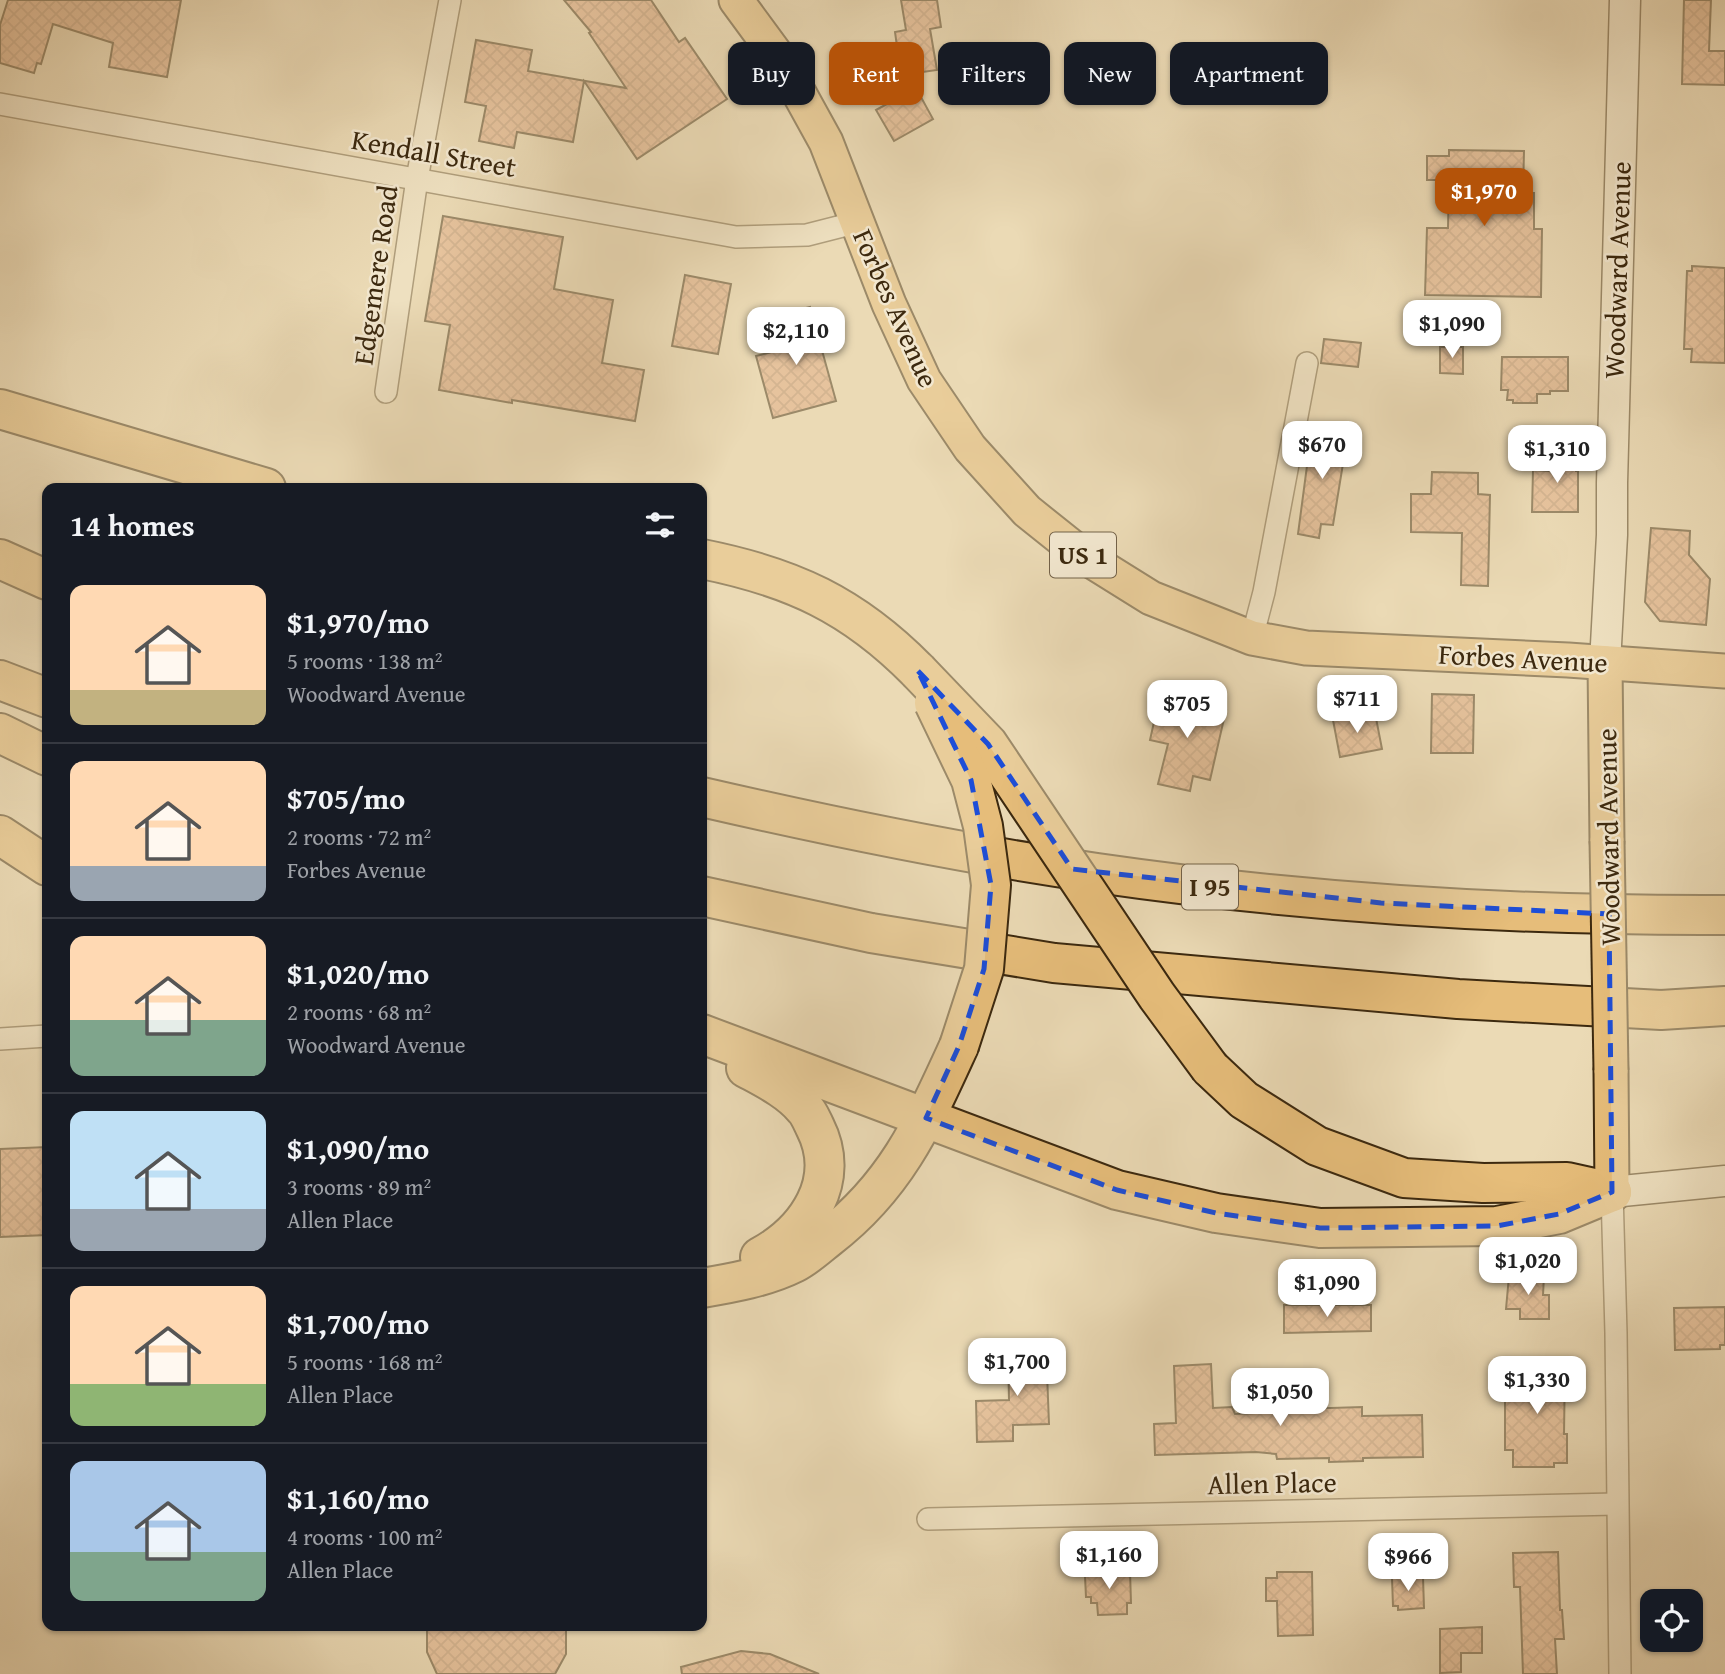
<!DOCTYPE html>
<meta charset="utf-8">
<style>
body{margin:0;font-family:"Gentium Book Plus",serif;background:#242831;color:#f1f3f6;height:100vh;display:flex;flex-direction:column;font-size:26px;white-space:nowrap}
*{box-sizing:border-box;margin:0}
p{font-size:23px;color:#9ea1a6}
.icon{flex:none;width:38px;height:38px;fill:none;stroke:currentColor;stroke-width:2;stroke-linecap:round;stroke-linejoin:round}
.map{position:relative;flex:1;overflow:hidden}
.drawer{position:absolute;left:42px;top:483px;width:665px;height:1148px;display:flex;flex-direction:column;background:#171b24;border-radius:14px;box-shadow:0 2px 5px #0004}
.drawer>*{flex:none}
.guide{position:absolute;left:728px;top:42px;width:665px;height:63px;display:flex;gap:14px}
.fabs{position:absolute;left:1640px;top:1589px;display:grid;gap:14px}
.fabs a{display:grid;place-items:center;width:63px;height:63px;border-radius:14px;background:#171b24;box-shadow:0 2px 5px #0004;font-size:35px}
.price{position:absolute;translate:-50% -60px;padding:0 16px;border-radius:14px;background:#fff;color:#222;font-size:23px;line-height:46px;filter:drop-shadow(0 2px 4px #0008)}
.price::after{content:'';position:absolute;left:50%;top:42px;width:21px;height:16px;margin-left:-10px;background:inherit;clip-path:polygon(0 0,100% 0,50% 100%)}
.price.selected{background:#b45309;color:#fff}
ul{padding:0;list-style:none}
li{display:flex;align-items:center;gap:21px;height:175px;padding:0 28px}
li+li{border-top:2px solid #363941}
li span{display:grid;place-items:center;flex:none;width:196px;height:140px;border-radius:14px;color:#555}
li>.icon{margin-inline-start:auto}
span .icon{width:84px;height:84px;fill:#fffc;stroke-width:1}
li b{font-size:30px}
h2{display:flex;justify-content:space-between;align-items:center;height:84px;padding:0 28px;font-size:30px}
.tag{padding:0 24px;border-radius:14px;background:#171b24;box-shadow:0 2px 5px #0004;font-size:24px;line-height:63px}
.tag.selected{background:#b45309;color:#fff}
.map>svg:first-child{display:block}
.building{fill:url(#building-cross-hatch);stroke:#3c290f;stroke-width:2}
.lines{fill:none;stroke-linecap:round;stroke-linejoin:round}
.minor-casing{stroke:#685538;stroke-width:24}
.secondary-casing{stroke:#3c290f;stroke-width:33}
.primary-casing{stroke:#3c290f;stroke-width:37}
.motorway-casing{stroke:#3c290f;stroke-width:42}
.minor{stroke:#f2e7cf;stroke-width:21}
.secondary{stroke:#f2e7cf;stroke-width:30}
.primary{stroke:#e6bd7a;stroke-width:33}
.motorway{stroke:#e6bd7a;stroke-width:38}
.primary-bridge-casing{stroke:#3c290f;stroke-width:37;stroke-linecap:butt}
.motorway-bridge-casing{stroke:#3c290f;stroke-width:42;stroke-linecap:butt}
.primary-bridge{stroke:#e6bd7a;stroke-width:33}
.motorway-bridge{stroke:#e6bd7a;stroke-width:38}
.marked{fill:none;stroke:#1d4ed8;stroke-width:5;stroke-dasharray:14 9;stroke-linejoin:round}
.labels{text-anchor:middle;stroke-width:5;stroke-linejoin:round;paint-order:stroke}
.shield{fill:#f2e7cf;stroke:#736249;stroke-width:2}
.shield-label{font-size:26px;font-weight:bold;fill:#3c290f}
.street-label{font-size:28px;fill:#3c290f;stroke:#f2e7cf}
</style>
<div class="map">
<svg width="1725" height="1674" viewBox="0 0 1725 1674">
<defs>
<pattern id="building-cross-hatch" width="8" height="8" patternUnits="userSpaceOnUse" patternTransform="scale(1.75)"><rect width="8" height="8" fill="#e1a680"/><path d="M0 0l8 8M0 8l8-8" fill="none" stroke="#b88767"/></pattern>
</defs>
<rect width="100%" height="100%" fill="#ebdab5"/>
<filter id="stains"><feTurbulence type="fractalNoise" baseFrequency=".00286" numOctaves="4"/><feColorMatrix values="0 0 0 0 .2 0 0 0 0 .09 0 0 0 0 .02 0 0 0 .5 -.17"/></filter>
<radialGradient id="worn" r=".72"><stop offset=".6" stop-color="#630" stop-opacity="0"/><stop offset="1" stop-color="#630" stop-opacity=".3"/></radialGradient>
<g class="building">
<polygon points="8,0 181,0 167,77 109,67 113,43 53,24 41,64 37,63 34,73 0,63 0,25"/>
<polygon points="564,0 651,0 679,42 685,38 727,99 637,159 584,81 573,142 517,132 514,148 479,141 486,106 465,102 476,40 532,50 528,71 626,88 589,33 591,32"/>
<polygon points="901,0 937,0 941,27 930,29 937,70 901,75 895,32 906,30"/>
<polygon points="1684,0 1711,0 1709,51 1725,51 1725,85 1682,84"/>
<polygon points="916,88 933,119 894,141 876,110"/>
<polygon points="1449,150 1524,151 1523,193 1534,193 1534,229 1542,229 1541,297 1425,295 1427,228 1448,228 1449,180 1427,180 1427,156 1449,156"/>
<polygon points="443,216 563,237 554,289 613,300 602,363 644,370 635,421 512,400 512,403 439,390 450,325 425,321"/>
<polygon points="1692,266 1725,268 1725,363 1691,362 1692,349 1684,349 1687,271 1692,271"/>
<polygon points="685,275 731,284 718,354 672,346"/>
<polygon points="810,307 836,401 773,418 756,356 784,349 775,316"/>
<polygon points="1324,339 1361,343 1358,367 1321,363"/>
<polygon points="1440,347 1463,347 1463,374 1440,373"/>
<polygon points="1502,357 1568,357 1568,391 1550,391 1550,394 1537,394 1537,403 1513,403 1513,400 1507,400 1508,390 1501,390"/>
<polygon points="1312,428 1348,433 1333,525 1321,524 1319,538 1298,534"/>
<polygon points="1548,452 1576,452 1576,471 1578,471 1578,512 1532,512 1533,470 1548,471"/>
<polygon points="1432,472 1478,473 1478,494 1490,495 1488,586 1461,585 1462,533 1411,532 1411,494 1431,494"/>
<polygon points="1651,528 1690,531 1689,555 1710,579 1706,625 1660,621 1645,602"/>
<polygon points="1432,694 1474,695 1473,753 1431,753"/>
<polygon points="1160,695 1226,710 1210,780 1193,776 1190,791 1158,784 1168,744 1150,740"/>
<polygon points="1375,713 1382,749 1340,757 1333,720"/>
<polygon points="47,1147 47,1235 0,1237 0,1149"/>
<polygon points="1509,1276 1544,1276 1543,1295 1549,1295 1549,1319 1520,1319 1520,1309 1506,1309"/>
<polygon points="1284,1305 1371,1305 1371,1331 1284,1333"/>
<polygon points="1725,1307 1725,1345 1720,1345 1720,1349 1675,1350 1674,1308"/>
<polygon points="1046,1347 1049,1424 1013,1425 1013,1441 977,1442 976,1401 1009,1400 1008,1348"/>
<polygon points="1516,1363 1565,1364 1564,1434 1567,1434 1567,1463 1554,1463 1554,1467 1513,1467 1513,1450 1505,1450 1505,1398 1512,1398 1512,1374 1516,1375"/>
<polygon points="1211,1364 1213,1408 1232,1407 1235,1414 1277,1412 1277,1406 1298,1407 1298,1409 1362,1407 1362,1416 1422,1415 1423,1457 1363,1458 1363,1461 1329,1462 1329,1458 1277,1459 1276,1454 1256,1452 1155,1455 1154,1424 1176,1423 1174,1366"/>
<polygon points="1558,1552 1560,1610 1562,1610 1564,1639 1555,1639 1557,1674 1523,1674 1520,1587 1514,1587 1513,1553"/>
<polygon points="1130,1571 1131,1603 1127,1603 1127,1614 1098,1615 1097,1603 1091,1603 1091,1597 1086,1597 1085,1576 1090,1575 1090,1572"/>
<polygon points="1277,1572 1312,1572 1313,1635 1278,1636 1277,1601 1266,1601 1266,1578 1277,1578"/>
<polygon points="1423,1577 1424,1608 1398,1610 1398,1606 1393,1606 1392,1578"/>
<polygon points="427,1626 566,1626 566,1654 555,1674 437,1674 427,1652"/>
<polygon points="1482,1627 1482,1653 1461,1653 1461,1672 1440,1673 1440,1629"/>
<polygon points="741,1651 770,1654 819,1674 682,1674 681,1667"/>
</g>
<g class="lines">
<defs>
<g id="minor">
<polyline points="0,104 736,237 807,235 858,222"/>
<polyline points="386,392 417,179 450,0"/>
<polyline points="1252,638 1264,592 1307,363"/>
<polyline points="0,1039 47,1036"/>
<polyline points="1612,1192 1616,1333 1620,1674"/>
<polyline points="928,1519 1616,1504"/>
</g>
<g id="secondary">
<polyline points="1605,663 1612,535 1612,483 1625,0"/>
<polyline points="1612,1192 1725,1181"/>
</g>
<g id="primary">
<polyline points="736,0 783,64 826,142 889,304 924,380 970,448 1027,511 1082,555 1151,598 1252,638 1306,648 1568,660 1725,671"/>
<polyline points="1605,663 1607,841"/>
<polyline points="1611,1070 1612,1192"/>
</g>
<g id="motorway">
<polyline points="0,409 266,488"/>
<polyline points="0,559 47,580"/>
<path d="M702 559C792 577 853 605 918 671"/>
<polyline points="0,680 47,698"/>
<polyline points="0,733 47,756"/>
<path d="M702 797C832 827 964 854 1097 873 1305 903 1515 916 1725 915"/>
<polyline points="0,835 47,866"/>
<polyline points="702,896 871,933 1054,963 1458,999 1661,1010 1725,1006"/>
<polyline points="702,1034 1117,1190 1216,1213 1320,1228 1497,1226 1559,1214 1612,1192"/>
<path d="M746 1068C766 1079 789 1090 804 1108 809 1113 812 1121 815 1127 842 1180 808 1231 760 1257"/>
<polyline points="1210,1068 1244,1100 1317,1146 1404,1178 1483,1183 1567,1182 1612,1192"/>
<path d="M702 1288C732 1283 766 1277 794 1263 806 1257 818 1246 828 1238 897 1185 924 1122 959 1046"/>
</g>
</defs>
<use href="#minor" class="minor-casing"/>
<use href="#secondary" class="secondary-casing"/>
<use href="#primary" class="primary-casing"/>
<use href="#motorway" class="motorway-casing"/>
<use href="#minor" class="minor"/>
<use href="#secondary" class="secondary"/>
<use href="#primary" class="primary"/>
<use href="#motorway" class="motorway"/>
<defs>
<polyline id="primary-bridge" points="1607,841 1611,1070"/>
<g id="motorway-bridge">
<polyline points="918,671 988,744 1157,996 1210,1068"/>
<polyline points="934,703 971,780 983,826 991,885 984,969 959,1046"/>
</g>
</defs>
<use href="#primary-bridge" class="primary-bridge-casing"/>
<use href="#motorway-bridge" class="motorway-bridge-casing"/>
<use href="#primary-bridge" class="primary-bridge"/>
<use href="#motorway-bridge" class="motorway-bridge"/>
</g>
<path d="M0 0H1725V1674H0ZM918 671 988 744 1072 869 1381 903 1609 914 1612 1192 1559 1214 1497 1226 1320 1228 1216 1213 1117 1190 926 1118 959 1046 984 969 991 885 971 780Z" fill="#ebdab5" fill-opacity=".55" fill-rule="evenodd"/>
<path class="marked" d="M918 671 988 744 1072 869 1381 903 1609 914 1612 1192 1559 1214 1497 1226 1320 1228 1216 1213 1117 1190 926 1118 959 1046 984 969 991 885 971 780Z"/>
<g class="labels">
<g class="shield">
<rect x="1050" y="532.5" width="66" height="45" rx="5"/>
<rect x="1182" y="864.5" width="56" height="45" rx="5"/>
</g>
<g class="shield-label">
<text x="1083" y="564">US 1</text>
<text x="1210" y="896">I 95</text>
</g>
<g class="street-label">
<text transform="translate(434 153) rotate(10)" y="10">Kendall Street</text>
<text transform="translate(1617 270) rotate(-88)" y="10">Woodward Avenue</text>
<text transform="translate(375 275) rotate(-82)" y="10">Edgemere Road</text>
<text transform="translate(896 308) rotate(66)" y="10">Forbes Avenue</text>
<text transform="translate(1523 658) rotate(3)" y="10">Forbes Avenue</text>
<text transform="translate(1608 837) rotate(-91)" y="10">Woodward Avenue</text>
<text transform="translate(1272 1483) rotate(-1)" y="10">Allen Place</text>
</g>
</g>
<rect width="100%" height="100%" filter="url(#stains)"/>
<rect width="100%" height="100%" fill="url(#worn)"/>
</svg>
<div class="fabs">
<a><svg class="icon" aria-label="locate" viewBox="0 0 24 24"><circle cx="12" cy="12" r="6"/><path d="M12 2v4M12 18v4M2 12h4M18 12h4"/></svg></a>
</div>
<b class="price selected" style="left:1484px;top:228px">$1,970</b>
<b class="price" style="left:1452px;top:360px">$1,090</b>
<b class="price" style="left:796px;top:367px">$2,110</b>
<b class="price" style="left:1322px;top:481px">$670</b>
<b class="price" style="left:1557px;top:485px">$1,310</b>
<b class="price" style="left:1357px;top:735px">$711</b>
<b class="price" style="left:1187px;top:740px">$705</b>
<b class="price" style="left:1528px;top:1297px">$1,020</b>
<b class="price" style="left:1327px;top:1319px">$1,090</b>
<b class="price" style="left:1017px;top:1398px">$1,700</b>
<b class="price" style="left:1537px;top:1416px">$1,330</b>
<b class="price" style="left:1280px;top:1428px">$1,050</b>
<b class="price" style="left:1109px;top:1591px">$1,160</b>
<b class="price" style="left:1408px;top:1593px">$966</b>
<div class="guide">
<a class="tag">Buy</a>
<a class="tag selected">Rent</a>
<a class="tag">Filters</a>
<a class="tag">New</a>
<a class="tag">Apartment</a>
</div>
<section class="drawer">
<h2>14 homes<svg class="icon" aria-label="filters" viewBox="0 0 24 24"><path d="M4 7h16M4 17h16"/><circle cx="9" cy="7" r="2"/><circle cx="15" cy="17" r="2"/></svg></h2>
<ul>
<li><span style="background:linear-gradient(#ffd9b3 75%,#c2b280 0)"><svg class="icon" aria-label="home" viewBox="0 0 24 24"><path d="M3 11l9-7 9 7M6 9v11h12V9"/></svg></span><div><b>$1,970/mo</b><p>5 rooms · 138 m²</p><p>Woodward Avenue</p></div></li>
<li><span style="background:linear-gradient(#ffd9b3 75%,#9aa5b1 0)"><svg class="icon" aria-label="home" viewBox="0 0 24 24"><path d="M3 11l9-7 9 7M6 9v11h12V9"/></svg></span><div><b>$705/mo</b><p>2 rooms · 72 m²</p><p>Forbes Avenue</p></div></li>
<li><span style="background:linear-gradient(#ffd9b3 60%,#7fa58c 0)"><svg class="icon" aria-label="home" viewBox="0 0 24 24"><path d="M3 11l9-7 9 7M6 9v11h12V9"/></svg></span><div><b>$1,020/mo</b><p>2 rooms · 68 m²</p><p>Woodward Avenue</p></div></li>
<li><span style="background:linear-gradient(#bfe0f5 70%,#9aa5b1 0)"><svg class="icon" aria-label="home" viewBox="0 0 24 24"><path d="M3 11l9-7 9 7M6 9v11h12V9"/></svg></span><div><b>$1,090/mo</b><p>3 rooms · 89 m²</p><p>Allen Place</p></div></li>
<li><span style="background:linear-gradient(#ffd9b3 70%,#8fb573 0)"><svg class="icon" aria-label="home" viewBox="0 0 24 24"><path d="M3 11l9-7 9 7M6 9v11h12V9"/></svg></span><div><b>$1,700/mo</b><p>5 rooms · 168 m²</p><p>Allen Place</p></div></li>
<li><span style="background:linear-gradient(#a9c7e8 65%,#7fa58c 0)"><svg class="icon" aria-label="home" viewBox="0 0 24 24"><path d="M3 11l9-7 9 7M6 9v11h12V9"/></svg></span><div><b>$1,160/mo</b><p>4 rooms · 100 m²</p><p>Allen Place</p></div></li>
</ul>
</section>
</div>
